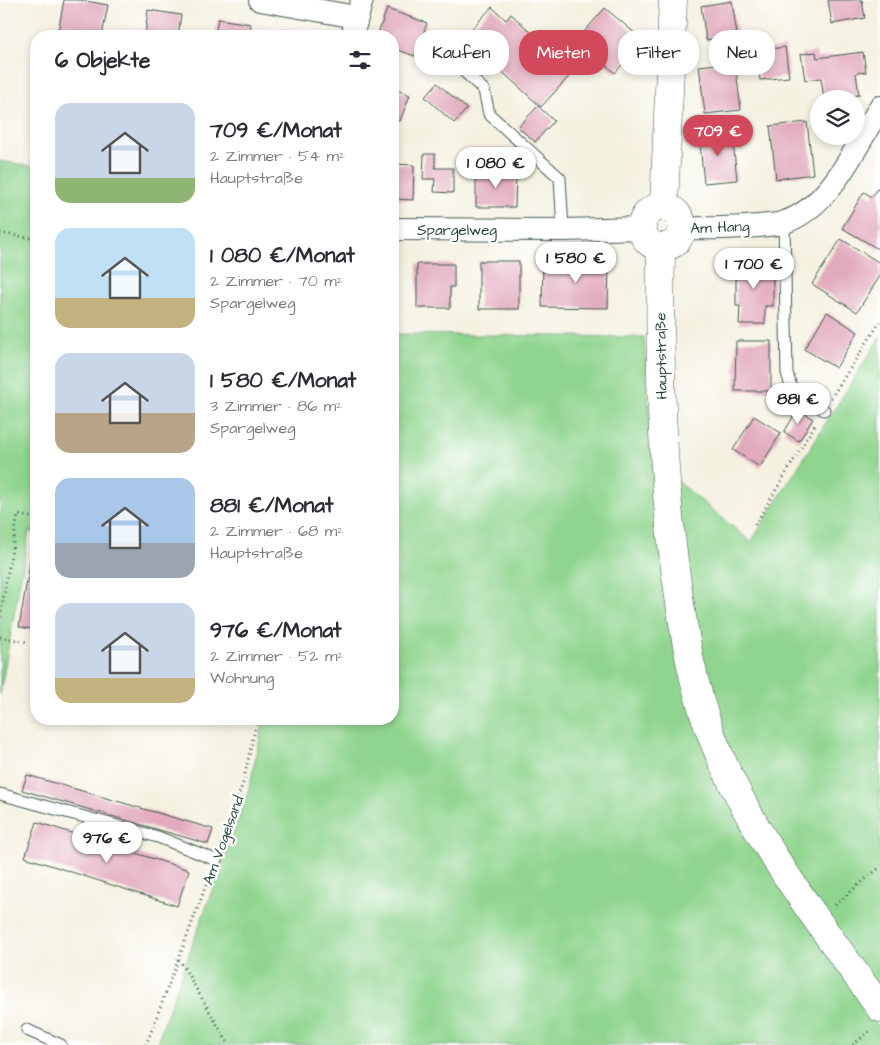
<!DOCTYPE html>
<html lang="de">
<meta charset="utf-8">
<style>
body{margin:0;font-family:"Architects Daughter",sans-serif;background:#f2f2f3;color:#2b2b33;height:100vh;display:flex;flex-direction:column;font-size:19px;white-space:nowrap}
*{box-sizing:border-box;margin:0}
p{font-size:16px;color:#7c7c81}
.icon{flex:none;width:28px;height:28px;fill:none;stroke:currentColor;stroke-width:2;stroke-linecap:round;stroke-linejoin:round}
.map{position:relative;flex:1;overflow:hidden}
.side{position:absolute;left:30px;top:30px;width:369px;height:695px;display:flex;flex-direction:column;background:#fff;border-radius:20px;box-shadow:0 2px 8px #0003}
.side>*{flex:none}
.top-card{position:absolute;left:414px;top:30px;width:391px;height:45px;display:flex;gap:10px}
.controls{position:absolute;left:810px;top:90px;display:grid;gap:10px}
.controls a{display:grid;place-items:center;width:55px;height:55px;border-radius:50%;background:#fff;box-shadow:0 2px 8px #0003;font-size:25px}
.price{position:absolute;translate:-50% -42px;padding:0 11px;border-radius:18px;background:#fff;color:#222;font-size:16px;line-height:32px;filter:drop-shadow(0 1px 2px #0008)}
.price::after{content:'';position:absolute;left:50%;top:30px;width:15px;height:11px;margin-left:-8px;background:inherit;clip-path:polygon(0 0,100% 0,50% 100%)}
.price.selected{background:#d1495b;color:#fff}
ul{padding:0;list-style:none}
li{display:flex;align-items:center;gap:15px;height:125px;padding:0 25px}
li span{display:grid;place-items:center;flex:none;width:140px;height:100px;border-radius:15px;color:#555}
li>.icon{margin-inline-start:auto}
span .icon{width:60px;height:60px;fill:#fffc;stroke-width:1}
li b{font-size:21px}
h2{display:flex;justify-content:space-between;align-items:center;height:60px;padding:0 25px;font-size:21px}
.chip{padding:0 18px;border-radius:20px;background:#fff;box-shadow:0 2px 8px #0003;font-size:18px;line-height:45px}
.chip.selected{background:#d1495b;color:#fff}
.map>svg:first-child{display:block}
.green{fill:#90d58f;stroke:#588962}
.building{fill:#e2abbd}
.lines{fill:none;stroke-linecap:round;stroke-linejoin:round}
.lane-casing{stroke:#3f584e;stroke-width:13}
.street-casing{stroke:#3f584e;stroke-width:24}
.secondary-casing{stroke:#3f584e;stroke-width:29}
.path{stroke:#3f584e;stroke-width:3;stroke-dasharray:1 4;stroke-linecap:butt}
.lane{stroke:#fff;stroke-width:11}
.street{stroke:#fff;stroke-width:22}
.secondary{stroke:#fff;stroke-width:28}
.labels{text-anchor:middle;stroke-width:5;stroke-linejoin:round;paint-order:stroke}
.street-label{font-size:15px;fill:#1f3d34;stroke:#fff}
</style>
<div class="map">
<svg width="880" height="1045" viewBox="0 0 880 1045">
<rect width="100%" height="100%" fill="#fff"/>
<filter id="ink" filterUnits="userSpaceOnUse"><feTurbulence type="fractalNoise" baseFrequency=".02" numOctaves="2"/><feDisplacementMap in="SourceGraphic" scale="10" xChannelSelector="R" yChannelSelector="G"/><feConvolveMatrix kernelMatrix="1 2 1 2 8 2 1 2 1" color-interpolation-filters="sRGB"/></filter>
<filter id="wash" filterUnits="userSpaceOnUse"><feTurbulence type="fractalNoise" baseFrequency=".0096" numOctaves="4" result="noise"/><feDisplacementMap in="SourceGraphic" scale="20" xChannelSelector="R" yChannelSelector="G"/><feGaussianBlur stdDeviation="1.12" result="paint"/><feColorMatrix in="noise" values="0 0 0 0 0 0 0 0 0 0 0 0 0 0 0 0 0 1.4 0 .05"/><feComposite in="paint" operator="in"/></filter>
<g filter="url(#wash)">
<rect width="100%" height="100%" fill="#f4f1e0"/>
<g class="green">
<polygon points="0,161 36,167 36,532 29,531 0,694"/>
<polygon points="393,334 644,337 658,539 689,697 792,898 880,1029 880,1045 156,1045 249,789 264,719 392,719"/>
<polygon points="880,337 880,997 750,806 696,668 669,474 751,542"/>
</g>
<g id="blocks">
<g class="building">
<polygon points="64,0 80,0 108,5 102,36 80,36 58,32"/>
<polygon points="828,0 862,0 865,18 832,24"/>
<polygon points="732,1 737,35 706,40 701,6"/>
<polygon points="492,7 506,20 511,14 574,71 541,107 464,37"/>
<polygon points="605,8 643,40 615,73 577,40"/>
<polygon points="387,9 427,23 415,56 392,48 392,36 377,36"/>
<polygon points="148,10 181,15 178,36 145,36"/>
<polygon points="218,19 251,24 249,36 215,36"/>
<polygon points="284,30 322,33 322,36 284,36"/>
<polygon points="785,47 789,77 760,80 756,51"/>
<polygon points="816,52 817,58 863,52 866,72 856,73 859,95 824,99 821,78 805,80 801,54"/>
<polygon points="735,62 741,110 705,114 699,66"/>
<polygon points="437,83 467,109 454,123 425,97"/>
<polygon points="392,88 410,95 400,121 392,119"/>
<polygon points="538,106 554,121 535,142 518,127"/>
<polygon points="807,122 813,174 776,179 770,126"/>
<polygon points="732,131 737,180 704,183 699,135"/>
<polygon points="424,154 435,154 435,168 453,168 453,193 434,192 435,179 423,179"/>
<polygon points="392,164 414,165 413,200 392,199"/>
<polygon points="476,171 516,172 515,207 476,207"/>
<polygon points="877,189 880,191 880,250 842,228 864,192 872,197"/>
<polygon points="841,239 880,263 880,276 857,312 812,284"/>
<polygon points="392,259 396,259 395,313 392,313"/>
<rect x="479" y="261" width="40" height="48"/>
<polygon points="543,261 609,262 608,308 542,307"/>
<polygon points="736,261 773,261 773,306 765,306 765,324 739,324 740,306 736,306"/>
<polygon points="417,264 454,264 454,287 450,287 450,308 417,308"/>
<polygon points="827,312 858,332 836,368 804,349"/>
<polygon points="736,341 771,341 771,391 735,391"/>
<polygon points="798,409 813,419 799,441 784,432"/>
<polygon points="754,416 781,433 760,467 733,450"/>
<polygon points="34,540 36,540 36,630 19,627"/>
<polygon points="27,775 213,829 208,844 22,790"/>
<polygon points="37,822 189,870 177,906 25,857"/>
</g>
</g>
</g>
<g filter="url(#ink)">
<use href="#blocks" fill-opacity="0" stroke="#3f584e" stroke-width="1"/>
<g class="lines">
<defs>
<g id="lane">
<polyline points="456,64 484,90 489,114 560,178 563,230"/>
<polyline points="784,223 787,373 792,390 824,410"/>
<polyline points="0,794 158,837 216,860"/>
<polyline points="27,1030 61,1045"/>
</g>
<g id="street">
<polyline points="260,0 356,17"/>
<polyline points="352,36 362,0"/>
<path d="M683 228C708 229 733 228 759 226 767 225 777 225 785 222 830 207 857 145 880 107"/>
<polyline points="392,229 563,230 642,228"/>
</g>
<g id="secondary">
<polyline points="664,206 673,0"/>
<circle cx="662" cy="227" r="20"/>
<path d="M661 247C659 362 661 476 678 590 685 639 693 687 711 734 749 835 819 921 880 1008"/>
</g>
</defs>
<use href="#lane" class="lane-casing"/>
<use href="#street" class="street-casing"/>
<use href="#secondary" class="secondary-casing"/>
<g class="path">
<polyline points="0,233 36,239"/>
<polyline points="831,398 880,322"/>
<polyline points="755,525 816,423"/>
<polyline points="0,617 18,515 36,518"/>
<polyline points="0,637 28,642"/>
<polyline points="221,845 243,783 257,719"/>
<polyline points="835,905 880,867"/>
<polyline points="179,959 229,1045"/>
<polyline points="146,1045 210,875"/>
<polyline points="853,1045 872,1029"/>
</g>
<use href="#lane" class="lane"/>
<use href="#street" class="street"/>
<use href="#secondary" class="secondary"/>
</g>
</g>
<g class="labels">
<g class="street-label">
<text transform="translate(720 227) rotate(-2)" y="5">Am Hang</text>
<text x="457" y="235">Spargelweg</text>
<text transform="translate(661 356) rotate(-91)" y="5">Hauptstraße</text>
<text transform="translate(223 840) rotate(-70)" y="5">Am Vogelsand</text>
</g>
</g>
</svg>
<div class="controls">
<a><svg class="icon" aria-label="layers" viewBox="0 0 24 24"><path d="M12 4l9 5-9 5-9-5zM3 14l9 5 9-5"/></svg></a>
</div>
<b class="price selected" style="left:718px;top:157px">709 €</b>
<b class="price" style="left:496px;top:189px">1 080 €</b>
<b class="price" style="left:576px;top:284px">1 580 €</b>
<b class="price" style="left:754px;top:290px">1 700 €</b>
<b class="price" style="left:798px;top:425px">881 €</b>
<b class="price" style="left:107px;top:864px">976 €</b>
<div class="top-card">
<a class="chip">Kaufen</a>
<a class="chip selected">Mieten</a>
<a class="chip">Filter</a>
<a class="chip">Neu</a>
</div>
<section class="side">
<h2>6 Objekte<svg class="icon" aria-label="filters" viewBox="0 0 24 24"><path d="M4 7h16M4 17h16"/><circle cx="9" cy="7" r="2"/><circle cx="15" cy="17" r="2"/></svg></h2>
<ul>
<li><span style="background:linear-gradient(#c9d6e8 75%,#8fb573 0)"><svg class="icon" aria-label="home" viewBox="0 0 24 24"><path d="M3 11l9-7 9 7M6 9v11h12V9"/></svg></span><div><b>709 €/Monat</b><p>2 Zimmer · 54 m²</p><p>Hauptstraße</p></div></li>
<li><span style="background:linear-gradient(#bfe0f5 70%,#c2b280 0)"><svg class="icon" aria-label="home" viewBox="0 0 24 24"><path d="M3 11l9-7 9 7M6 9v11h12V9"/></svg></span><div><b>1 080 €/Monat</b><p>2 Zimmer · 70 m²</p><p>Spargelweg</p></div></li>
<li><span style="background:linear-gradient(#c9d6e8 60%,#b9a48a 0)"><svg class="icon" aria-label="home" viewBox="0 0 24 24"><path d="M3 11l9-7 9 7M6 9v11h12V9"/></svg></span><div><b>1 580 €/Monat</b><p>3 Zimmer · 86 m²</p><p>Spargelweg</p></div></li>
<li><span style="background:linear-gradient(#a9c7e8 65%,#9aa5b1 0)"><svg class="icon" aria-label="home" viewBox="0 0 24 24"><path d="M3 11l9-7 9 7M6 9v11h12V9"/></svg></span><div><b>881 €/Monat</b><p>2 Zimmer · 68 m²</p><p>Hauptstraße</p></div></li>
<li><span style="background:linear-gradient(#c9d6e8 75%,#c2b280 0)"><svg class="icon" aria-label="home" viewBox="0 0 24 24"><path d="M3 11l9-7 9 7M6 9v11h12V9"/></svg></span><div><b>976 €/Monat</b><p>2 Zimmer · 52 m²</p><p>Wohnung</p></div></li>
</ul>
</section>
</div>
